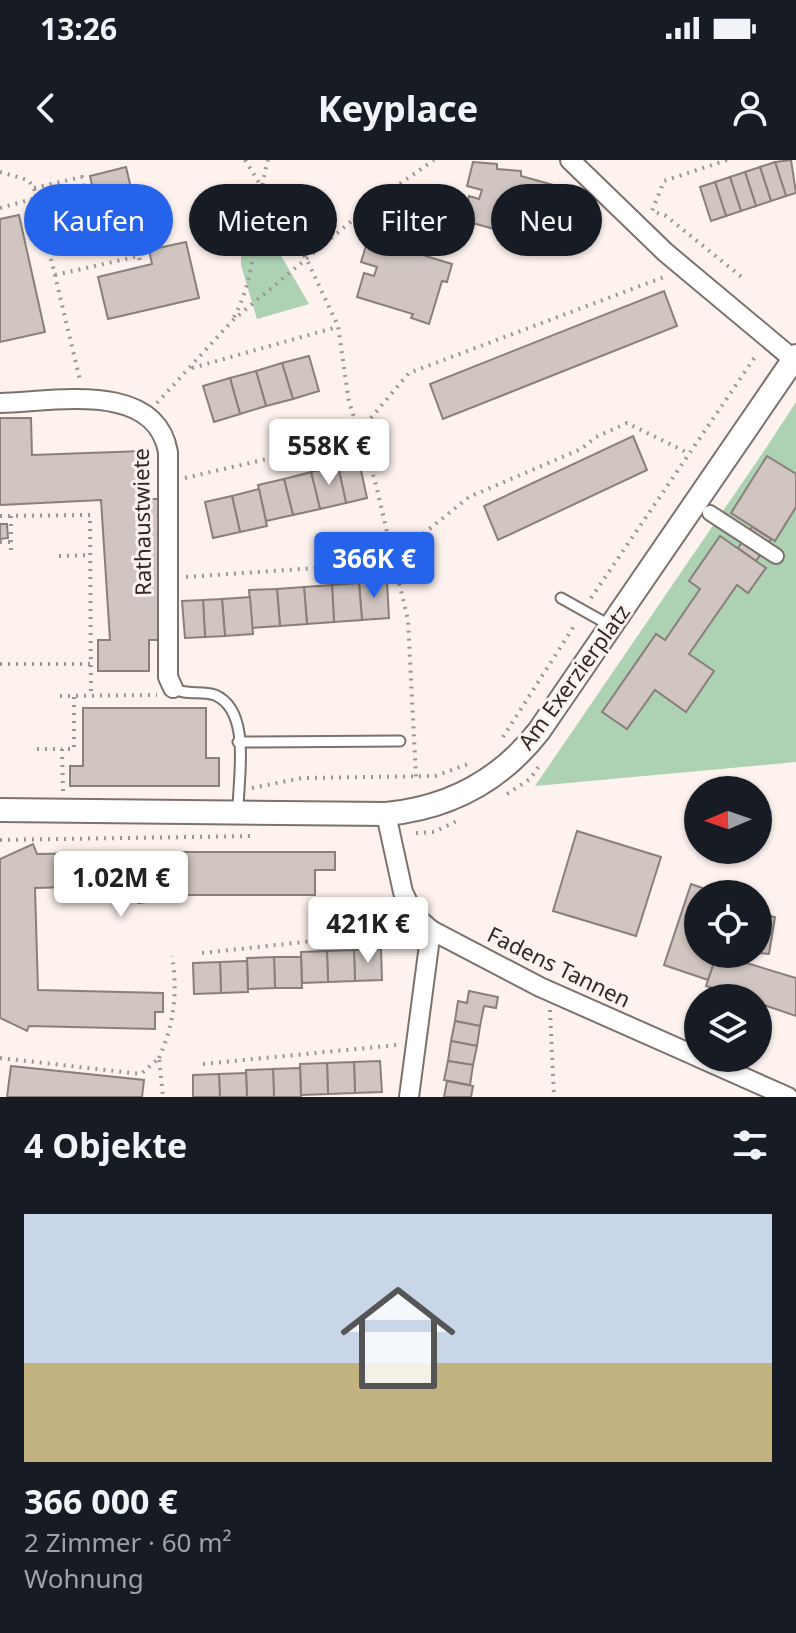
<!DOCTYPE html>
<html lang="de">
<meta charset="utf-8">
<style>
body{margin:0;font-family:"Noto Sans",sans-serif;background:#242831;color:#f1f3f6;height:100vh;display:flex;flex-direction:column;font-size:30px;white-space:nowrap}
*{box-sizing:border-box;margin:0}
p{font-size:26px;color:#9ea1a6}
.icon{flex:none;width:44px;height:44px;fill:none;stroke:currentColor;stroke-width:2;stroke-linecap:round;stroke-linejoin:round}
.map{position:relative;height:937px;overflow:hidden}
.drawer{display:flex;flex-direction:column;background:#171b24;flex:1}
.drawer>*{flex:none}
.hud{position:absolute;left:24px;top:24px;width:748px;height:72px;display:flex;gap:16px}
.needle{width:52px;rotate:268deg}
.controls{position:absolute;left:684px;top:616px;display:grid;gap:16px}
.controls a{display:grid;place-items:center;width:88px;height:88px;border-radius:50%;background:#171b24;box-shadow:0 2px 6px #0004;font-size:40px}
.price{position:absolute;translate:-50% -68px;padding:0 18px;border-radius:8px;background:#fff;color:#222;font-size:26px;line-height:52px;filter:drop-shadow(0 2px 4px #0008)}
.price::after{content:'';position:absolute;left:50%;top:48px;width:24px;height:18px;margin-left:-12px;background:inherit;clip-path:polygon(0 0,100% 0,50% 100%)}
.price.active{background:#2563eb;color:#fff}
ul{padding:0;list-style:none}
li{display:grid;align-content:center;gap:16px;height:424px;padding:0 24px}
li+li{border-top:2px solid #363941}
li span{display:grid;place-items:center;height:248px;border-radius:0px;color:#555}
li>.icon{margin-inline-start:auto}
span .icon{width:144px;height:144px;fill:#fffc;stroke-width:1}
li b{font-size:34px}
h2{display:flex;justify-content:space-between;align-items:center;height:96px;padding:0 24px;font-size:34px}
.tag{padding:0 28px;border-radius:36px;background:#171b24;box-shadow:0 2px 6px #0004;font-size:28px;line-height:72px}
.tag.active{background:#2563eb;color:#fff}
.status{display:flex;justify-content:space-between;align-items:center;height:56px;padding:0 40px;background:#171b24;direction:ltr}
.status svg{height:22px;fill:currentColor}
header{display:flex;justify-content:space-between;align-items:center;height:104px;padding:0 24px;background:#171b24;font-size:36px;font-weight:700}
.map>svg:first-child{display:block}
.green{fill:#acd1b3}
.building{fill:#d0c5c0;stroke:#897f7b;stroke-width:2}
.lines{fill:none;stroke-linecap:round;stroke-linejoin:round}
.service-casing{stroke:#7b716d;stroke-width:13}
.pedestrian-casing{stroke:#7b716d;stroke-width:18}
.minor-casing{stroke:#7b716d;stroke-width:22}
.tertiary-casing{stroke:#7b716d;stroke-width:26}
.path{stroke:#9d9592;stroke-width:4;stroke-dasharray:2 6;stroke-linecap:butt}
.service{stroke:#fff;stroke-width:9}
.pedestrian{stroke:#fff;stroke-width:14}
.minor{stroke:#fff;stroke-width:18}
.tertiary{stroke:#fff;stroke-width:22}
.labels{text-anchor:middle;stroke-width:6;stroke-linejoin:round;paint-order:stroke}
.street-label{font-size:22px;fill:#2e2a28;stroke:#fdf2ed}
</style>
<div class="status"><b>13:26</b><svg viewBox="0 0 49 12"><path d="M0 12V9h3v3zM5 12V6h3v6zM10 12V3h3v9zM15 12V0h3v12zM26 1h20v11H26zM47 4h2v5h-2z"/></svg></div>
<header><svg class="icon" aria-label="back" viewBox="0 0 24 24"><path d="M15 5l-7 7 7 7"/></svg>Keyplace<svg class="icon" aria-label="person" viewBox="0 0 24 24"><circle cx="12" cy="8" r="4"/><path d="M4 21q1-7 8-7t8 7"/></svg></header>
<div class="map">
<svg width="796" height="937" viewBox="0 0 796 937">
<rect width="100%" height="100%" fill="#fdf2ed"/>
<g class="green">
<polygon points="272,80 309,144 257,159 241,105 241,90"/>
<polygon points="796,242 796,602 535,626 766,288"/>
</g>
<g class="building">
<polygon points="791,0 796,33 786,36 775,2"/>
<polygon points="473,2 497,4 497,9 521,11 521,16 557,26 552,44 548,43 535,86 518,81 519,76 462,60 469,36 479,39 482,30 467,26"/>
<polygon points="775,2 786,36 771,41 760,7"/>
<polygon points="126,7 137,53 52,74 43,36 77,28 79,33 93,30 90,16"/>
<polygon points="760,7 771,41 756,46 745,12"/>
<polygon points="745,12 756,46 741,51 730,17"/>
<polygon points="730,17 741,51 726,56 715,22"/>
<polygon points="715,22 726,56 711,61 700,27"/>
<polygon points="19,55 45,172 0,182 0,59"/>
<polygon points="368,79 392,81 392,86 416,88 416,93 452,104 447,122 442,121 429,164 411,158 413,154 357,137 364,113 374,116 377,107 361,102"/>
<polygon points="186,82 199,138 108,159 98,117 152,104 149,90"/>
<polygon points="664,131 677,166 443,259 430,224"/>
<polygon points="309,196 319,231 293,239 282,203"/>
<polygon points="282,203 293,239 266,246 256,211"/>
<polygon points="256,211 266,246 240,254 230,218"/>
<polygon points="230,218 240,254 214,262 203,226"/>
<polygon points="0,258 31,258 32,295 143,291 145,339 161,339 161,480 149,480 149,511 98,511 98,480 110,480 101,340 0,345"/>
<polygon points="633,276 647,310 498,380 484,346"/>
<polygon points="767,296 796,314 796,347 775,381 731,353"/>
<polygon points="359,301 367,338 346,343 338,306"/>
<polygon points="338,306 346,343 320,349 311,312"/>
<polygon points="311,312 320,349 293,355 284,319"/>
<polygon points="284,319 293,355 266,361 258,325"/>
<polygon points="259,329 267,366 240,372 232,336"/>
<polygon points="232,336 240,372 213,378 205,342"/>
<polygon points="0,364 7,364 8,378 0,379"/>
<polygon points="752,367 771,379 756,401 738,388"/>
<polygon points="720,376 766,408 748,433 737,425 689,494 714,511 686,552 655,530 627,569 602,552 656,474 665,480 700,429 689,421"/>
<polygon points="387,421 389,458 362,460 359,423"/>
<polygon points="359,423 362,460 334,462 332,425"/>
<polygon points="332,425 334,462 307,464 304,427"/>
<polygon points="304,427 307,464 280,466 277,429"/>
<polygon points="277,429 280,466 252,468 249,430"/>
<polygon points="250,437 253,474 225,476 222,439"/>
<polygon points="222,439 225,476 205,477 203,440"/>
<polygon points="203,440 205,477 185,478 182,441"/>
<polygon points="83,548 206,548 206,598 219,598 219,626 70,626 70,606 83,606"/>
<polygon points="577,671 661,697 636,776 553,751"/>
<polygon points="33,684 37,694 149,692 149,711 161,711 161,692 335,692 335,710 315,710 315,735 161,735 161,740 138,743 138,725 35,728 38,830 163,833 163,852 155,852 155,869 29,866 27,871 0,858 0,699"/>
<polygon points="691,724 720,734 698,734 698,794 717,794 708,820 664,805"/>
<polygon points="758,754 775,757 769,794 758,793"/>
<polygon points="381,789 382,820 355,821 354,790"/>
<polygon points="354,790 355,821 328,822 327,791"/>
<polygon points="327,791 328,822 302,823 301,792"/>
<polygon points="717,794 796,818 796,856 758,843 758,838 743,838 706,826"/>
<polygon points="274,797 301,797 302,828 275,828"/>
<polygon points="274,797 275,828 248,829 247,798"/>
<polygon points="247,801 248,832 221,833 220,802"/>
<polygon points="220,802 221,833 194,834 193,803"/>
<polygon points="469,831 498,837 496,848 484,846 480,866 455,861 458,841 467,843"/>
<polygon points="455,861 480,866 477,886 451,881"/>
<polygon points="451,881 477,886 473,905 448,901"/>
<polygon points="380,901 382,932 355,933 354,902"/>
<polygon points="448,901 473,905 470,925 444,920"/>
<polygon points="354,902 355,933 328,934 327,903"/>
<polygon points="327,903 328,934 301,935 300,904"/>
<polygon points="11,906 144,920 142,937 7,937"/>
<polygon points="300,908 301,937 274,937 273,909"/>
<polygon points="273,909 274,937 247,937 246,910"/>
<polygon points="246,913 247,937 220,937 219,914"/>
<polygon points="219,914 220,937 193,937 193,915"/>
<polygon points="447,921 473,926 471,937 444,937"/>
</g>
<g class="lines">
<defs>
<g id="service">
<polyline points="561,438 611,466"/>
<path d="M173 528C185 536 201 530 215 535 252 551 238 618 238 650"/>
<polyline points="238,582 400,581"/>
</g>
<polyline id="pedestrian" points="710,353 776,396"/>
<g id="minor">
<polyline points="570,0 665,92 793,199"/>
<path d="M0 243C54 242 155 220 168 292V517L173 528"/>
<polyline points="386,654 403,732 414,755 431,770 540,827 698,897"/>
<polyline points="700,898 788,937"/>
<polyline points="409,937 431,770"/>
</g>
<path id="tertiary" d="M0 650 386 654C449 648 500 621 539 571L796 196"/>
</defs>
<use href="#service" class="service-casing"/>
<use href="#pedestrian" class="pedestrian-casing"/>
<use href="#minor" class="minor-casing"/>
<use href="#tertiary" class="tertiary-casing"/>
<g class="path">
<polyline points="245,0 307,100 338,166 349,242 375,321 408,460 416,617"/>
<polyline points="727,0 664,21 652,51 666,56 744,119"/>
<polyline points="0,12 28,20 34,28 80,220"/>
<polyline points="34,28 82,17 85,32"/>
<polyline points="0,48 36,38"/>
<polyline points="55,115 139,96 141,107"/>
<path d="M234 157C261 107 253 53 268 0"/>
<polyline points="192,208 337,167"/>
<polyline points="157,243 233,160 378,39 434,0"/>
<polyline points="185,318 353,279 409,213 664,117"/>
<polyline points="0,356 90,355 91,535"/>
<polyline points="11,356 11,396"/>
<polyline points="0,382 11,382"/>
<polyline points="59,396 90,395"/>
<polyline points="186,417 387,403 469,337 581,289 596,277 627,263 688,293"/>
<polyline points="591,438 757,194"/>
<polyline points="0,504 91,504"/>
<polyline points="60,536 157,535"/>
<polyline points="503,577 576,463"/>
<polyline points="37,589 62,589"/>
<polyline points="252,628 302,618 435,616 468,604"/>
<polyline points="63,631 62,589 74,589 74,536"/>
<polyline points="507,634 530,619 539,606"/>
<polyline points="416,673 434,672 461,659"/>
<polyline points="0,680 252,676"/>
<polyline points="202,793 406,771"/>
<polyline points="550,850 554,937"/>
<polyline points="0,898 141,914 159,898 163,937"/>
<path d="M159 898C174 865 178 832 172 796"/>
<polyline points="203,904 397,885"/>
</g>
<use href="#service" class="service"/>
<use href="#pedestrian" class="pedestrian"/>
<use href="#minor" class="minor"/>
<use href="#tertiary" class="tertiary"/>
</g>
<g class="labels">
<g class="street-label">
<text transform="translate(142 362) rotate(-91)" y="8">Rathaustwiete</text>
<text transform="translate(574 517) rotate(-54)" y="8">Am Exerzierplatz</text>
<text transform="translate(559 807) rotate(26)" y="8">Fadens Tannen</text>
</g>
</g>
</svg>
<div class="controls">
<a><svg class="needle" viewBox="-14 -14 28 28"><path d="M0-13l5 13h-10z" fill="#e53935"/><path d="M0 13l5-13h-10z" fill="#9ea1a6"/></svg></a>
<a><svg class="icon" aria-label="locate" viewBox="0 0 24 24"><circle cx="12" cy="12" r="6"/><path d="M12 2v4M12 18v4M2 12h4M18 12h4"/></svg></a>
<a><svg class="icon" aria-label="layers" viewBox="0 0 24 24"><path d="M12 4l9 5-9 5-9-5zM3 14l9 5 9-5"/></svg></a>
</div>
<b class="price" style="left:329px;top:327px">558K €</b>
<b class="price active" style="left:374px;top:440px">366K €</b>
<b class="price" style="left:121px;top:759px">1.02M €</b>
<b class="price" style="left:368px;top:805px">421K €</b>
<div class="hud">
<a class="tag active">Kaufen</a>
<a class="tag">Mieten</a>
<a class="tag">Filter</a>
<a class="tag">Neu</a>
</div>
</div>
<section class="drawer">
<h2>4 Objekte<svg class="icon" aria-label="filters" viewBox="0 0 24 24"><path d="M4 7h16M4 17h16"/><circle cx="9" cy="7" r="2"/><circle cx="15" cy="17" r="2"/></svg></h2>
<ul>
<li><span style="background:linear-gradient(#c9d6e8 60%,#c2b280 0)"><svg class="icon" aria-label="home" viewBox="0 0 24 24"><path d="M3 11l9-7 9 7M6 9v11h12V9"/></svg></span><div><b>366 000 €</b><p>2 Zimmer · 60 m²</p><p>Wohnung</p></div></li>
</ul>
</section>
